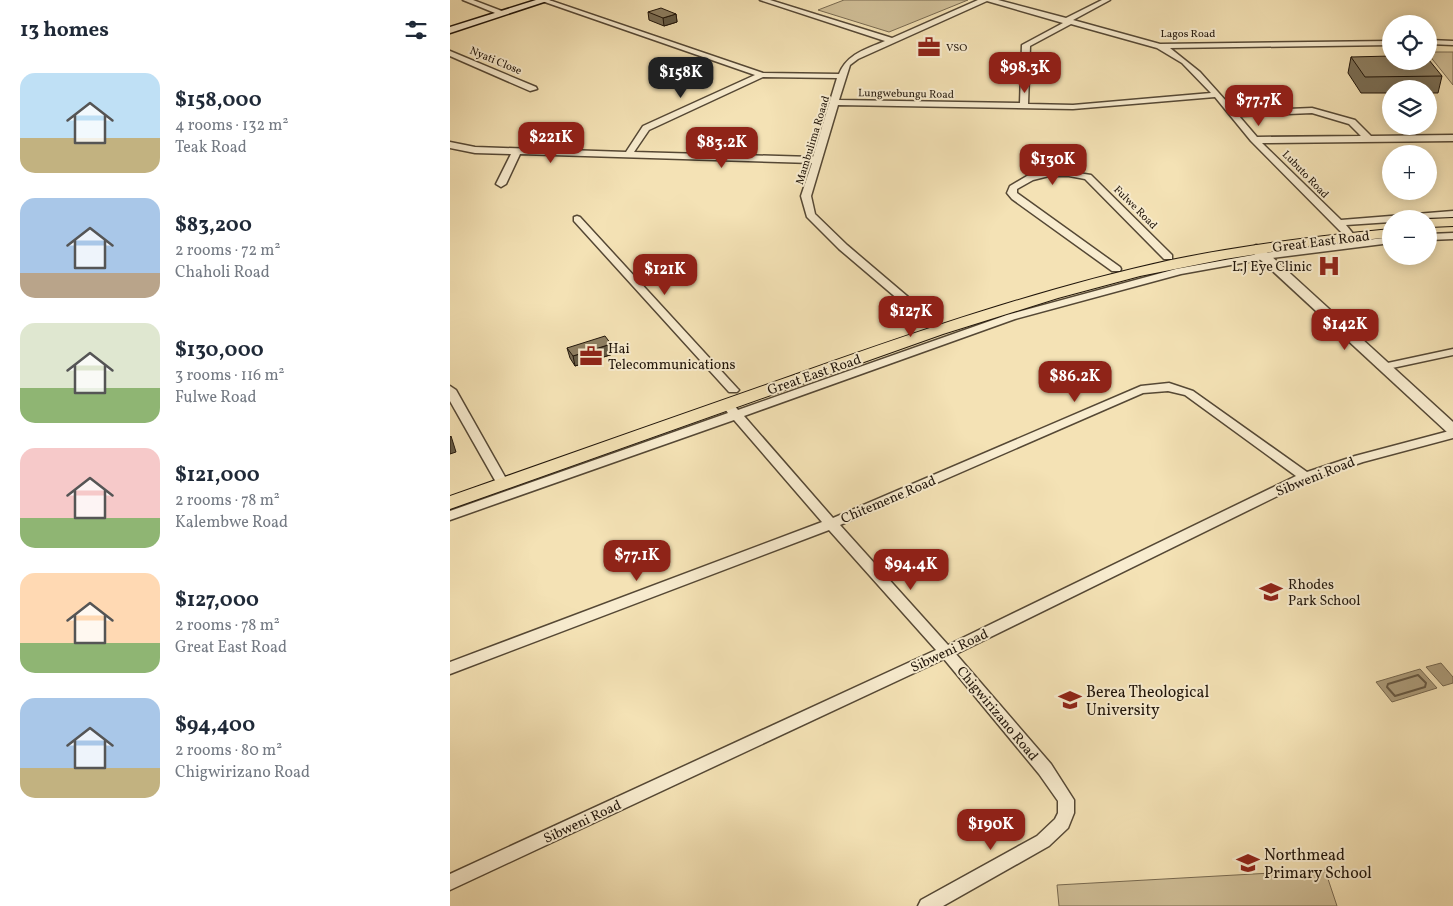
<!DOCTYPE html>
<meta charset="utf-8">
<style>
body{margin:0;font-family:Vollkorn,serif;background:#f2f2f3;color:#1f2937;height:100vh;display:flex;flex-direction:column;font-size:19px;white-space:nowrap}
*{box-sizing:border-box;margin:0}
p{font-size:16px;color:#747a83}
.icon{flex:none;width:28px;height:28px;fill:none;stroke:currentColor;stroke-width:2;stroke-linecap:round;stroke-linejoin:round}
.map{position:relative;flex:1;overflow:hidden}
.details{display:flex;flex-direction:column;background:#fff;width:450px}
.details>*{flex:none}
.fabs{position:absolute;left:932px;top:15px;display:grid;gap:10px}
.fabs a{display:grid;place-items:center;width:55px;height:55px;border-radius:50%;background:#fff;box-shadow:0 2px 12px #0003;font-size:25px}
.price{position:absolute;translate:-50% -42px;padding:0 11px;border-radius:10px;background:#8f2418;color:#fff;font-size:16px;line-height:32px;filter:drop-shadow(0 1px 2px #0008)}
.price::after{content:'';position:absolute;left:50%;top:30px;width:15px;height:11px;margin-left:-8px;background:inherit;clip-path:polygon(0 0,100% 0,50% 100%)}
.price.selected{background:#222;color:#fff}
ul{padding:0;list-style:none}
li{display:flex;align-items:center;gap:15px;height:125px;padding:0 20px}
li span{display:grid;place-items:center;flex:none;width:140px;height:100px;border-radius:15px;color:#555}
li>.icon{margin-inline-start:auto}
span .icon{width:60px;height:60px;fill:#fffc;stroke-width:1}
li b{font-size:21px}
h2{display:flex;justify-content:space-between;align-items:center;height:60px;padding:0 20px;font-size:21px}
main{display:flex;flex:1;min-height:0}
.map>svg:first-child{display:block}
.green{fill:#d0bf98;stroke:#786a51}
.water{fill:#ac9c7b;stroke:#74664e}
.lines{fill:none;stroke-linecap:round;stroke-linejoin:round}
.shore{stroke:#665842;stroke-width:2}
.minor-casing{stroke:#554835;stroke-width:3}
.tertiary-casing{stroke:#554835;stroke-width:3}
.secondary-casing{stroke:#20150a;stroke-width:3}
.primary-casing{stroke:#20150a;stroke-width:2}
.minor{fill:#f8eccf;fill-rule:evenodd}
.tertiary{fill:#f8eccf;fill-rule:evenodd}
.secondary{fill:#f8eccf;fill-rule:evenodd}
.primary{fill:#f4e2b5;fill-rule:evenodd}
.wall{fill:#7a6e55;stroke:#20150a}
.shaded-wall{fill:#635a45;stroke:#20150a}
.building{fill:#8e8063;stroke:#20150a}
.labels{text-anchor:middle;stroke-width:4;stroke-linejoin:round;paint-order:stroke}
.far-street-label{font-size:11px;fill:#20150a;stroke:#f8eccf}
.far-poi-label{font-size:11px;fill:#20150a;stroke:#f8eccf;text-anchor:start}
.street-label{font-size:14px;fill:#20150a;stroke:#f8eccf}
.poi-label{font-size:14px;fill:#20150a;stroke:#f8eccf;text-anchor:start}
.near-poi-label{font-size:16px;fill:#20150a;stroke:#f8eccf;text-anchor:start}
</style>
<main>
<section class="details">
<h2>13 homes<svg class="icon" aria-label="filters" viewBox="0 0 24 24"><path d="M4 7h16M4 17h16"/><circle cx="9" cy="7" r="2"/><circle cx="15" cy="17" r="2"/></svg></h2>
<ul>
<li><span style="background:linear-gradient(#bfe0f5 65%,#c2b280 0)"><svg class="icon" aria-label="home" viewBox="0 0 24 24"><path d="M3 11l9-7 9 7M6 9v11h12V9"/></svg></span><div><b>$158,000</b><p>4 rooms · 132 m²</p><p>Teak Road</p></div></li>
<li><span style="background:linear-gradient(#a9c7e8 75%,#b9a48a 0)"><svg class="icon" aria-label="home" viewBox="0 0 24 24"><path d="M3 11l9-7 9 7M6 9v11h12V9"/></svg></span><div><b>$83,200</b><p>2 rooms · 72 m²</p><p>Chaholi Road</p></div></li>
<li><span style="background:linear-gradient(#dfe7d0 65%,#8fb573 0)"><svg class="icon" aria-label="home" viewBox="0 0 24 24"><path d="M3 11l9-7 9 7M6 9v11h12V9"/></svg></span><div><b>$130,000</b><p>3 rooms · 116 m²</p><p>Fulwe Road</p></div></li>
<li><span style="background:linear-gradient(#f6c9c9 70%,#8fb573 0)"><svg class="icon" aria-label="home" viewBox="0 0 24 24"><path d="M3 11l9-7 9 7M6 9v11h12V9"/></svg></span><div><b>$121,000</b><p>2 rooms · 78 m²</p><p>Kalembwe Road</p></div></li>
<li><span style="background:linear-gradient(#ffd9b3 70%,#8fb573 0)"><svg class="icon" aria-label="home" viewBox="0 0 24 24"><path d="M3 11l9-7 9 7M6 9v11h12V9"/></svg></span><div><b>$127,000</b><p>2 rooms · 78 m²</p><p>Great East Road</p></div></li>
<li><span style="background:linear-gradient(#a9c7e8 70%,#c2b280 0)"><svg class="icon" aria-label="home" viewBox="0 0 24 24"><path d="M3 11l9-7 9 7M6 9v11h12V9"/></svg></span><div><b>$94,400</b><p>2 rooms · 80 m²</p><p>Chigwirizano Road</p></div></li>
</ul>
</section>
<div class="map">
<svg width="1003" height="906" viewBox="0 0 1003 906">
<rect width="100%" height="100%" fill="#f4e2b5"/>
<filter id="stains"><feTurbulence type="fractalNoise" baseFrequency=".004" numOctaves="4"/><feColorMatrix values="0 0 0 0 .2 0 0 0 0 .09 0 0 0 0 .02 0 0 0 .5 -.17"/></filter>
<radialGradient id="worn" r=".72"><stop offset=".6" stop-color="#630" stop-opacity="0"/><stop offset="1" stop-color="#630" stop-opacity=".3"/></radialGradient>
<g class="green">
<polygon points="394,0 518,0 439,32 368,10"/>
<polygon points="979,52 1003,52 1003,85 979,55"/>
<polygon points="875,870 887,906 609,906 607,885"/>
</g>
<g class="water">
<polygon points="991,663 1003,677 1003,683 993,686 976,667"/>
<polygon points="970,669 987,688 942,702 926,682"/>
</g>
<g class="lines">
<polygon class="shore" points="968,675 976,683 975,687 945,696 937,687 938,684"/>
<defs>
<g id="minor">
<polygon points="13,0 23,0 57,13 50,15"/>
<path d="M89 0H99L313 73 389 74C397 54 416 49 435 41L310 0H320L442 38 528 0H548L616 18 652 0H660L623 20 710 44 941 41V45L720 48 750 72 785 111 862 108 905 120 921 136 1003 135V141L812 143 891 220 1003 211V217L941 219V222L896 225 905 236 900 239 897 238 801 141 765 97 623 109 388 105 361 196 365 214 397 245 484 319 485 321 480 324 476 323 389 249 357 217 351 196 362 163 70 154 56 184 51 187 46 184 61 154 25 153 0 148V142L25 147 176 152 193 126 305 75ZM537 1 613 23 572 45 570 103 389 100 400 65 408 59ZM621 24 707 48 732 63 761 93 623 105 578 104 580 46ZM313 77 387 78 363 157 184 152 199 130ZM862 113 899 124 911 136 807 137 789 116Z"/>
<polygon points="979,40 1003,41 1003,45 979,44"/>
<polygon points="0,51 86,87 87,89 80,91 0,56"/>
<polygon points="609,170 641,175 722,255 722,259 714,259 635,179 619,176 599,176 583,180 567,189 567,193 670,267 671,269 670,271 662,271 562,199 557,193 560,186 577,176"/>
<polygon points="127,216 130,217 287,388 289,390 287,392 279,392 124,221 124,217"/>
<polygon points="1003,233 1003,239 979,240 979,234"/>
<path d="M941 237V243L814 259 731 274 565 319 294 416 383 518 691 386 719 383 743 391 857 472 905 456 1003 430V438L913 462 860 480 506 654 601 764 624 800V813L618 828 599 846 493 906H468L471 900 587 836 605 819 608 813V801L589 774 494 659 0 890V874L486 650 379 530 0 674V662L372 522 284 420 0 520V511L278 413 274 408 276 405H284L288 410 557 315 726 269 814 253ZM718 391 735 395 846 476 498 645 390 525 693 393Z"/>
<polygon points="1003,349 1003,355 933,370 927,367 933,364"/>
<polygon points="0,386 6,390 59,484 58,487 53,488 47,484 0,401"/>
</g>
<polygon id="tertiary" points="806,245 810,246 1003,422 1003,434 998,433 802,252 800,249"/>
<polygon id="secondary" points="86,0 100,0 0,33 0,27"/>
<g id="primary">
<polygon points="1003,218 1003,226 979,227 979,219"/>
<path d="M941 229V237L858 246 775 259 690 276 608 298 493 334 0 509V496C115 456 229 415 344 375 468 331 593 288 721 260 794 245 867 236 941 229Z"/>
</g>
</defs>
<use href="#minor" class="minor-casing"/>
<use href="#tertiary" class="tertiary-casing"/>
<use href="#secondary" class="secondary-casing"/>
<use href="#primary" class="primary-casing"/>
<use href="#minor" class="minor"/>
<use href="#tertiary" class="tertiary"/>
<use href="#secondary" class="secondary"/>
<use href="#primary" class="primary"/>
</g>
<g class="wall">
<polygon points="198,12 226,14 227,22 214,26 199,20"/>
<polygon points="901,57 992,76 988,93 979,93 979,89 941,89 941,93 911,93 898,73"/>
<polygon points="117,348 163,354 125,366 120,358"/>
</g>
<g class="shaded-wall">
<polygon points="226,14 227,22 214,26 213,18"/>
<polygon points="161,344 163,354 125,366 123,356"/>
<polygon points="1,436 6,452 0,454 0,437"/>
</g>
<g class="building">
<polygon points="211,8 226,14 213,18 198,12"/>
<polygon points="941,56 941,61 979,61 979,60 992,76 915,77 901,57"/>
<polygon points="155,336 161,344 123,356 117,348"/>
</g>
<defs>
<symbol id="office-bare" viewBox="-9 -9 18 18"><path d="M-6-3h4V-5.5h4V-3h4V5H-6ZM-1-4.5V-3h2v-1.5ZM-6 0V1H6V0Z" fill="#8f2418" stroke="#f8eccf" stroke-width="2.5" paint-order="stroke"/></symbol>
<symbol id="hospital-bare" viewBox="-9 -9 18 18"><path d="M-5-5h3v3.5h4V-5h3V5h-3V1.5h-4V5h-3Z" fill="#8f2418" stroke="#f8eccf" stroke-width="2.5" paint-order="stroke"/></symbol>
<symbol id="school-bare" viewBox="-9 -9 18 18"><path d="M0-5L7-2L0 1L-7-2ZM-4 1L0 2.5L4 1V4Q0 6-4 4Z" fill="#8f2418" stroke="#f8eccf" stroke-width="2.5" paint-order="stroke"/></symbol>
<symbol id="university-bare" viewBox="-9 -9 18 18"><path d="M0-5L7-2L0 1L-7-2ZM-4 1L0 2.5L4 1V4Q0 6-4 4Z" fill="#8f2418" stroke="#f8eccf" stroke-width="2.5" paint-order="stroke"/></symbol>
</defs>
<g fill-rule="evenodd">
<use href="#office-bare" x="463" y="31" width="32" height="32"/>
<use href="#hospital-bare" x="863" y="250" width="32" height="32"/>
<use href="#office-bare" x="125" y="340" width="32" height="32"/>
<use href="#school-bare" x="805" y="576" width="32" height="32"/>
<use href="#university-bare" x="604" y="684" width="32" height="32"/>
<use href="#school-bare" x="782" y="847" width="32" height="32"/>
</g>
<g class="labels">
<g class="far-street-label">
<text x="738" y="37">Lagos Road</text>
<text transform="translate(46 60) rotate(23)" y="4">Nyati Close</text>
<text transform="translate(456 93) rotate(1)" y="4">Lungwebungu Road</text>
<text transform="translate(362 140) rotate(-73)" y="4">Mambulima Roaad</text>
<text transform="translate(856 174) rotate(46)" y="4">Lubuto Road</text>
<text transform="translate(686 207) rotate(45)" y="4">Fulwe Road</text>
</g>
<g class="far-poi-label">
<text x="496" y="51">VSO</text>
</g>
<g class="street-label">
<text transform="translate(871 241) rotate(-7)" y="5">Great East Road</text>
<text transform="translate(364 374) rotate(-19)" y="5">Great East Road</text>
<text transform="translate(865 476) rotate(-22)" y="5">Sibweni Road</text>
<text transform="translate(438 499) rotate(-23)" y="5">Chitemene Road</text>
<text transform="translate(499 650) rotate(-25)" y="5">Sibweni Road</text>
<text transform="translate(548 713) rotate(50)" y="5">Chigwirizano Road</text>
<text transform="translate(132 821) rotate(-25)" y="5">Sibweni Road</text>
</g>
<g class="poi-label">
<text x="862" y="271" text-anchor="end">L.J Eye Clinic</text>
<text x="158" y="353">Hai<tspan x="158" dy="16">Telecommunications</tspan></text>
<text x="838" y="589">Rhodes<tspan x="838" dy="16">Park School</tspan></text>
</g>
<g class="near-poi-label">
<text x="636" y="697">Berea Theological<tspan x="636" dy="18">University</tspan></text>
<text x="814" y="860">Northmead<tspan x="814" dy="18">Primary School</tspan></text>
</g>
</g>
<rect width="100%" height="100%" filter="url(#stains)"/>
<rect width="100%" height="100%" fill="url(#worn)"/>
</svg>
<div class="fabs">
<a><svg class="icon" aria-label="locate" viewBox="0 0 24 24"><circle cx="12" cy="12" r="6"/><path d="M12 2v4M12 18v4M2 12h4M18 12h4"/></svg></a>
<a><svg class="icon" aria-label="layers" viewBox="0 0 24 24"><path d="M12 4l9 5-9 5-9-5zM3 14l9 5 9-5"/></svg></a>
<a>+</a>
<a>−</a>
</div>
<b class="price" style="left:575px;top:94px">$98.3K</b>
<b class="price selected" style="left:231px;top:99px">$158K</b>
<b class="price" style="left:809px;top:127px">$77.7K</b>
<b class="price" style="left:101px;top:164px">$221K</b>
<b class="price" style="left:272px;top:169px">$83.2K</b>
<b class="price" style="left:603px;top:186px">$130K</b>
<b class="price" style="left:215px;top:296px">$121K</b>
<b class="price" style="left:461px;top:338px">$127K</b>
<b class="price" style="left:895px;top:351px">$142K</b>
<b class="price" style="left:625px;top:403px">$86.2K</b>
<b class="price" style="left:187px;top:582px">$77.1K</b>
<b class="price" style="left:461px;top:591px">$94.4K</b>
<b class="price" style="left:541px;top:851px">$190K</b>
</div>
</main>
